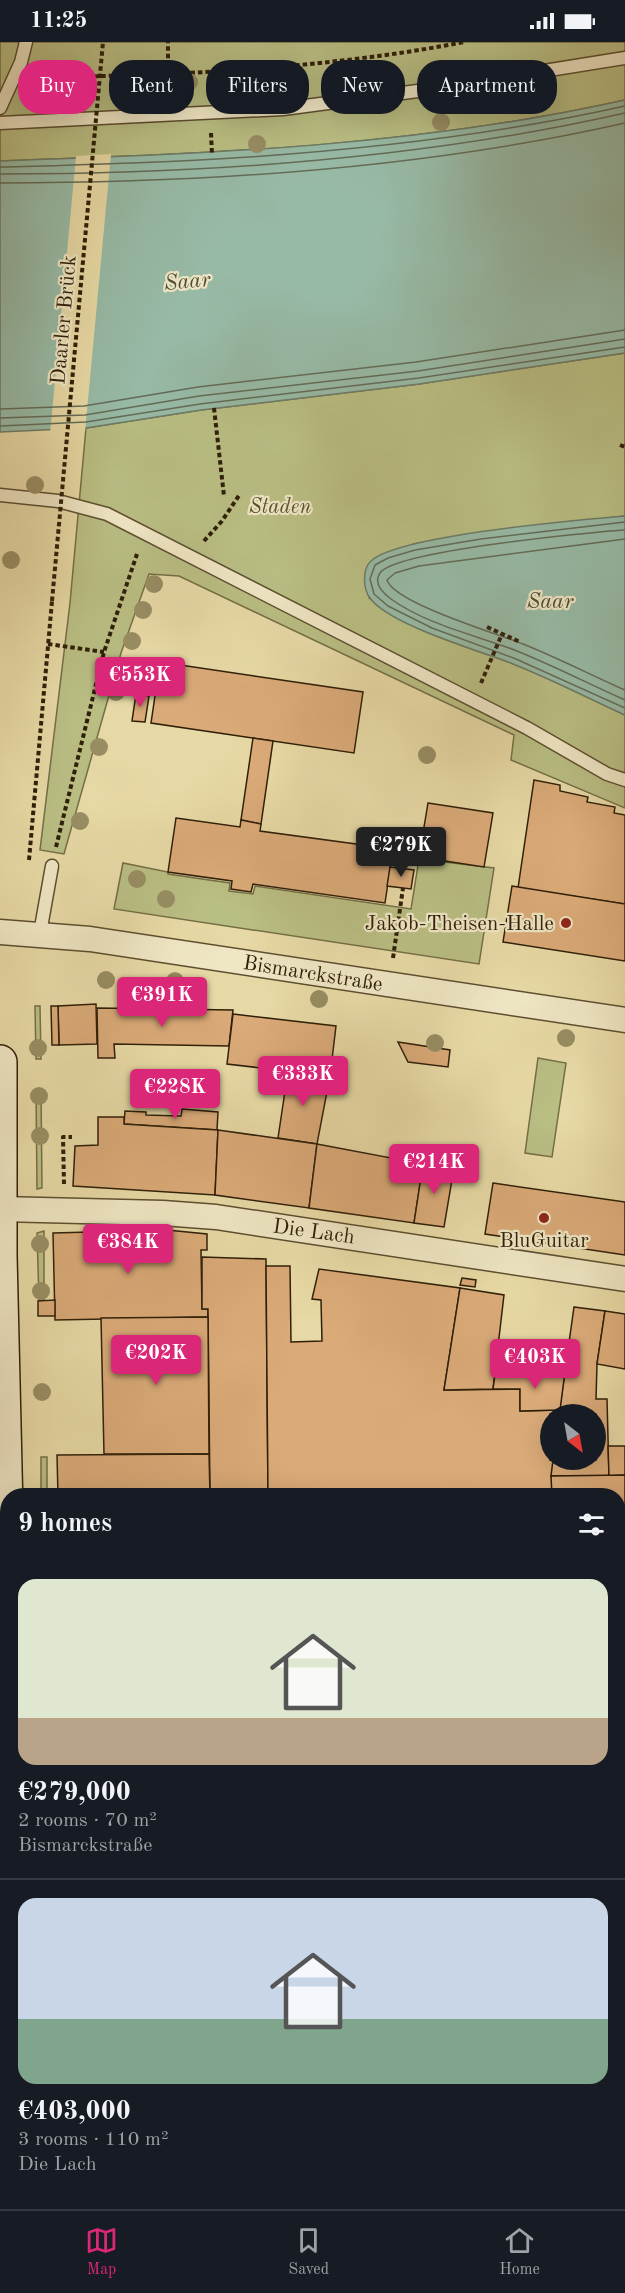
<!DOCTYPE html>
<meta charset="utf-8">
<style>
body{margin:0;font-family:"Old Standard TT",serif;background:#20242c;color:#f1f3f6;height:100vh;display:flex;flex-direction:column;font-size:22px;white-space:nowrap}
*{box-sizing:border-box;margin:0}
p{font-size:20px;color:#9ea1a6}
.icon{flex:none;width:33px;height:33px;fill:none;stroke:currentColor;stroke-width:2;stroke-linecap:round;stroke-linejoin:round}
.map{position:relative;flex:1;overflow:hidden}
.sheet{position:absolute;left:0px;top:1446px;width:626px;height:722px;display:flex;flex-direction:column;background:#171b24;border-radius:24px 24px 0 0;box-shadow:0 6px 24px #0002}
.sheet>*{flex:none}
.hud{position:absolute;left:18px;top:18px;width:590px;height:54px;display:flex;gap:12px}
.needle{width:39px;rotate:149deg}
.controls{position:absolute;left:540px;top:1362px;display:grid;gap:12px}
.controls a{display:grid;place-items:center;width:66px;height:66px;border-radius:50%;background:#171b24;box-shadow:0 6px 24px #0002;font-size:30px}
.price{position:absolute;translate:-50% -51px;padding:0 14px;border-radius:6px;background:#db2777;color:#fff;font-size:20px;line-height:39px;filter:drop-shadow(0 2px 3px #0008)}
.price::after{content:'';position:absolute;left:50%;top:36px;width:18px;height:14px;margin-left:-9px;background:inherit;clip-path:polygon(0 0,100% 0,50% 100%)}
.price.current{background:#222;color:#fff}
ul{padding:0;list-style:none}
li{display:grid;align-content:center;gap:12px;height:318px;padding:0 18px}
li+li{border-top:2px solid #363941}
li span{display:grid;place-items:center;height:186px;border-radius:18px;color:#555}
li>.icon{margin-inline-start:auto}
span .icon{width:108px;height:108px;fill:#fffc;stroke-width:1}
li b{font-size:26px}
h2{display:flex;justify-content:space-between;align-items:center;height:72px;padding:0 18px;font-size:26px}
.tag{padding:0 21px;border-radius:24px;background:#171b24;box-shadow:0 6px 24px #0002;font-size:21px;line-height:54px}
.tag.current{background:#db2777;color:#fff}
.status{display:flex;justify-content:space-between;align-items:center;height:42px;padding:0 30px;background:#171b24;direction:ltr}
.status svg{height:16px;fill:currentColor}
.menu{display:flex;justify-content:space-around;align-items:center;height:84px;border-top:2px solid #363941;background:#171b24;font-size:16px;color:#9ea1a6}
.menu a{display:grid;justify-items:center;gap:3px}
.menu .current{color:#db2777}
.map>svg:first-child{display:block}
.green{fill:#b9be83;stroke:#746e46;stroke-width:1.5}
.water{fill:#97baa6;stroke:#6d7c67;stroke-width:1.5}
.pier{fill:#e7d9a5}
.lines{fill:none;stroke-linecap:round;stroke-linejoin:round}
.shore{stroke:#636c57;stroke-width:1.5}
.building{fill:#daaa78;stroke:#2f1f08;stroke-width:1.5}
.lane-casing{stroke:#5d4e2f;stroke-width:15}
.street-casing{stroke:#5d4e2f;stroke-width:27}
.secondary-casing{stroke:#2f1f08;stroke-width:36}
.path{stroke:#2f1f08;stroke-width:4;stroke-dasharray:4.5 3;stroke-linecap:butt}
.lane{stroke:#efe6c4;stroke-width:12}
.street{stroke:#efe6c4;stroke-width:24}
.secondary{stroke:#efe6c4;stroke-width:33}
.path-bridge{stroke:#2f1f08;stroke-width:4;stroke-dasharray:4.5 3;stroke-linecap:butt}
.tree{fill:#988d63}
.poi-dot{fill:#8f2418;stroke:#efe6c4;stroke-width:2}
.labels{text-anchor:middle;stroke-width:4.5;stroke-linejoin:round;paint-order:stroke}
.street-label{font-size:21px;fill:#2f1f08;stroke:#efe6c4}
.park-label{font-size:21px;font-style:italic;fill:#584f2d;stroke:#efe6c4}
.poi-label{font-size:21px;fill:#2f1f08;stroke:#efe6c4;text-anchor:end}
.water-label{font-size:22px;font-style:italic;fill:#4e4e37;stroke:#efe6c4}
</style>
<div class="status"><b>11:25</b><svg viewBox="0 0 49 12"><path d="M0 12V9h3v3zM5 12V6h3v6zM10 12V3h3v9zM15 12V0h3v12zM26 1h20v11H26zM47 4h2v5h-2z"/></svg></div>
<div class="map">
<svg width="625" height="2167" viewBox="0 0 625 2167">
<rect width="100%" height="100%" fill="#e7d9a5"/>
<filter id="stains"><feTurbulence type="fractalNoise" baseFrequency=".00333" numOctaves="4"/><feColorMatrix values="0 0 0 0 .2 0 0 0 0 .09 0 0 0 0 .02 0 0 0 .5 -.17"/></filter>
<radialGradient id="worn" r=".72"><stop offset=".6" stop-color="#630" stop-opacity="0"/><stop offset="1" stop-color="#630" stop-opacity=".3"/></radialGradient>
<g class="green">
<path d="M0 0H625V58C419 104 210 112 0 119Z"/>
<path d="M625 311V474L480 491 413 502 369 556C409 590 463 603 511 621 550 636 587 656 625 673V766L511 718 514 693 179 534 149 532 121 611 64 812 40 808 70 561 86 386 201 368 419 342Z"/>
<polygon points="419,817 494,826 479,922 114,867 123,821 168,830 168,832 230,841 229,849 253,852 255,844 411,867"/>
<polygon points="35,964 40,964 41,1017 36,1017"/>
<polygon points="538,1016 566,1021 552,1115 525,1111"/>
<polygon points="36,1048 41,1048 42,1146 37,1147"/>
<polygon points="44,1189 44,1258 39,1258 37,1191"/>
<rect x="41" y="1415" width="6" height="38"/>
</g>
<g class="water">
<path d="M625 58V311L419 342 201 368 86 386 0 390V119C210 112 419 104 625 58Z"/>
<path d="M625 474V673C588 656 551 637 513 622 481 609 389 583 370 556 363 547 362 527 371 519 400 493 579 478 625 474Z"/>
</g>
<polygon class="pier" points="111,112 85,390 50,392 76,114"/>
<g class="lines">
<g class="shore">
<path d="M0 125C44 125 88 122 132 121 297 115 464 100 625 64"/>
<path d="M0 132C208 132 422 117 625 71"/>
<path d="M0 141C208 141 422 127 625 81"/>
<polyline points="0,367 84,364 198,345 416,320 625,288"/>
<polyline points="0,376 85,373 199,354 418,329 625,297"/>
<polyline points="0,384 86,380 200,362 419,336 625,305"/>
<polyline points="625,480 481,497 415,508 388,516 375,523 370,537 374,552 388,564 432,586 516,617 625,666"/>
<path d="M625 488C591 490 394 509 380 531 373 541 383 551 391 557 427 583 476 593 517 609 554 624 589 642 625 658"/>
<path d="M625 497 419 524 395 531 387 538C394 561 498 592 523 602 558 616 591 633 625 648"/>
</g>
</g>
<g class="building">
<polygon points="160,620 363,650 354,711 151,681"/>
<polygon points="136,652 149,654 145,680 132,679"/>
<polygon points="253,696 273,699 261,782 241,778"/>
<polygon points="534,738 560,743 560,749 588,755 587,760 615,765 614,771 625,773 625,862 518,846"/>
<polygon points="428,761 493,771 484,825 419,815"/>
<polygon points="176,776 240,785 241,778 261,782 260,789 393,807 385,861 253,842 251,850 231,847 232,839 168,830"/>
<polygon points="390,825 414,828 411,847 387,844"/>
<polygon points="512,844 625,862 625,919 503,900"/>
<polygon points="96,962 97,1002 59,1003 58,964"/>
<polygon points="51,964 58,964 59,1003 52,1003"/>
<polygon points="97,966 233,968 229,1004 114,1002 115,1016 98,1016"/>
<polygon points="233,972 336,984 330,1034 227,1022"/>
<polygon points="398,1000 450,1008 448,1025 408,1020"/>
<polygon points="288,1029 330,1034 317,1102 278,1096"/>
<polygon points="182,1067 218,1070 217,1088 124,1082 125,1069 146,1070 146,1073 181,1074"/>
<polygon points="98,1075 124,1075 124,1082 218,1088 215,1153 73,1144 75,1104 98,1103"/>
<polygon points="218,1088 317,1102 309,1166 215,1153"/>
<polygon points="317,1102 423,1122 414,1181 309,1166"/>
<polygon points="423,1122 454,1126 444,1185 414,1181"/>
<polygon points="493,1141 625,1160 625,1213 485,1192"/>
<polygon points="167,1188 207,1192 207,1208 201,1208 202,1267 208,1267 208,1275 55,1278 53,1191"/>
<polygon points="202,1215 266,1217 268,1454 210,1454 208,1267 202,1267"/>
<polygon points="266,1224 290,1224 291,1300 322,1299 321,1258 312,1257 319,1227 460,1246 444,1348 520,1347 520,1369 560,1368 559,1372 550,1372 550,1418 553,1418 552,1454 268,1454"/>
<polygon points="462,1236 476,1238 475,1245 460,1243"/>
<polygon points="460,1246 504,1253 493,1347 444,1348"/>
<polygon points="55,1258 55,1274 38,1274 38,1259"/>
<polygon points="574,1265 605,1269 597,1322 596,1357 607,1357 609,1434 551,1434 553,1418 596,1418 596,1372 559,1372"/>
<polygon points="605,1269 625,1272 625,1327 597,1322"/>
<polygon points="208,1275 209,1412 104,1412 101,1276"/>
<polygon points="565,1330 560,1368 520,1369 520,1347 493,1347 495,1333"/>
<polygon points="608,1404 625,1404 625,1433 609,1434"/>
<polygon points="209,1412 210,1454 58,1454 57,1413"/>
<polygon points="625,1433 625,1573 618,1573 618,1454 552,1454 551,1434"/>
<polygon points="618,1640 625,1640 625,1733 618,1734"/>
<polygon points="625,1794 625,1890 618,1890 618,1795"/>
<rect x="618" y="1890" width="7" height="53"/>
<rect x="618" y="1996" width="7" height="100"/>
<polygon points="65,2160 239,2160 240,2167 65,2167"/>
<polygon points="239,2160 382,2160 384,2167 240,2167"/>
<polygon points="382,2160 438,2160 439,2167 384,2167"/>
</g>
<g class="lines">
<defs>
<g id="lane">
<polyline points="0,66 21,20 26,0"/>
<polyline points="0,81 283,67 425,48 625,16"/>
<polyline points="0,453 58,459 107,472 527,686 607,732 625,738"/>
<polyline points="40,891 52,824"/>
<polyline points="0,1995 8,1995"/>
</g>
<g id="street">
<polyline points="0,890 90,897 625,978"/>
<polyline points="0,1167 163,1171 216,1175 625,1237"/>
<polyline points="618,1976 625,1975"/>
</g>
<g id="secondary">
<polyline points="0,1020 0,1213 8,1554"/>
<polyline points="13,2160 14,2167"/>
</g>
</defs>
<use href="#lane" class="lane-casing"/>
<use href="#street" class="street-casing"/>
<use href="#secondary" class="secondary-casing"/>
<g class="path">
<polyline points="42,28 73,35 168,32 168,0"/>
<polyline points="225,30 252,47"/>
<path d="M168 32C267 27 367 19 464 0"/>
<polyline points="211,91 212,112"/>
<polyline points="214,366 224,454"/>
<polyline points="620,403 625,405"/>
<polyline points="204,499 222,479 240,452"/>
<polyline points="487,585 520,600"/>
<polyline points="48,602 104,610"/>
<polyline points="481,641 502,592"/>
<polyline points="56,805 104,610 137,512"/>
<polyline points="29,818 52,559"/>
<polyline points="393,916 403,846"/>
<polyline points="64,1142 63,1095 72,1095"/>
</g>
<use href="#lane" class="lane"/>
<use href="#street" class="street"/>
<use href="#secondary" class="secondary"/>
<polyline class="path-bridge" points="52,559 103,0"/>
</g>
<g class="tree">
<circle cx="189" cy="40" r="9"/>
<circle cx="441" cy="80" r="9"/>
<circle cx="257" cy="102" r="9"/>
<circle cx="35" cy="443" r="9"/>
<circle cx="11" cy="518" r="9"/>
<circle cx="154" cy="542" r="9"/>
<circle cx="143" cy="568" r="9"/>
<circle cx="132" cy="599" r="9"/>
<circle cx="116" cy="650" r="9"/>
<circle cx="99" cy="705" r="9"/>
<circle cx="427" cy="713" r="9"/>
<circle cx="80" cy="779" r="9"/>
<circle cx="137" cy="837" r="9"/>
<circle cx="166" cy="857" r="9"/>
<circle cx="106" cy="938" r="9"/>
<circle cx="175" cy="939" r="9"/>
<circle cx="319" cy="957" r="9"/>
<circle cx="566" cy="996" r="9"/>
<circle cx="435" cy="1001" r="9"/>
<circle cx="38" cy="1006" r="9"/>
<circle cx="39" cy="1054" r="9"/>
<circle cx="40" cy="1094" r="9"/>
<circle cx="40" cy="1202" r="9"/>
<circle cx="41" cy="1249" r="9"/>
<circle cx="42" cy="1350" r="9"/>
</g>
<g class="poi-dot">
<circle cx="566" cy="881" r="6"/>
<circle cx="544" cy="1176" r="6"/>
</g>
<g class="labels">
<g class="street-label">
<text transform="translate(63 278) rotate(-85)" y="7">Daarler Brück</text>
<text transform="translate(313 931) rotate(9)" y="7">Bismarckstraße</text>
<text transform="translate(314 1189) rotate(8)" y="7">Die Lach</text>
</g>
<g class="park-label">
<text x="280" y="471">Staden</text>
</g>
<g class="poi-label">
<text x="554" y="888">Jakob-Theisen-Halle</text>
<text x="544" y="1205" text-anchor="middle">BluGuitar</text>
</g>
<g class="water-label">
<text transform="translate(187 238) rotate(-5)" y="8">Saar</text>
<text x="550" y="566">Saar</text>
</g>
</g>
<rect width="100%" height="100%" filter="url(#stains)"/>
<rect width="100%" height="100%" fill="url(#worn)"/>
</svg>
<div class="controls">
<a><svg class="needle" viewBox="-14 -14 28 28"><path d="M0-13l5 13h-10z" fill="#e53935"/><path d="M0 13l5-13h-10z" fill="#9ea1a6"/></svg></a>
</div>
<b class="price" style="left:140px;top:666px">€553K</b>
<b class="price current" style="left:401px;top:836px">€279K</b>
<b class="price" style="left:162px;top:986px">€391K</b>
<b class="price" style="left:303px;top:1065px">€333K</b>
<b class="price" style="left:175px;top:1078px">€228K</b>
<b class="price" style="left:434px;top:1153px">€214K</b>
<b class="price" style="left:128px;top:1233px">€384K</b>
<b class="price" style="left:156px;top:1344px">€202K</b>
<b class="price" style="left:535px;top:1348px">€403K</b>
<div class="hud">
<a class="tag current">Buy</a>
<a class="tag">Rent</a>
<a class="tag">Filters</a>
<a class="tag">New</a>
<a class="tag">Apartment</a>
</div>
<section class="sheet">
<h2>9 homes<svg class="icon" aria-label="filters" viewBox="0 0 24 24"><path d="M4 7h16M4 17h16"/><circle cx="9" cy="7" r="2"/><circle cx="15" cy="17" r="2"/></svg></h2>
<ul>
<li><span style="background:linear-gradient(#dfe7d0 75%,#b9a48a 0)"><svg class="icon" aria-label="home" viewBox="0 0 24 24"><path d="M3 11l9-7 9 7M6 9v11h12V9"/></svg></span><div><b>€279,000</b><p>2 rooms · 70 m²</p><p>Bismarckstraße</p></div></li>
<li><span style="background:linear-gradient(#c9d6e8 65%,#7fa58c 0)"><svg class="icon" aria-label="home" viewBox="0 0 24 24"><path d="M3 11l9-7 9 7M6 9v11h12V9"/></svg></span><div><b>€403,000</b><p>3 rooms · 110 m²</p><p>Die Lach</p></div></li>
</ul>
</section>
</div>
<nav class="menu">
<a class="current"><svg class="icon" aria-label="map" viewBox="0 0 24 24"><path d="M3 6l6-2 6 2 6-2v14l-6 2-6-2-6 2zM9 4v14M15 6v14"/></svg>Map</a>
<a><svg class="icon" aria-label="saved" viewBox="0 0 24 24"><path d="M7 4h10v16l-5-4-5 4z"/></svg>Saved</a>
<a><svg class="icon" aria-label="home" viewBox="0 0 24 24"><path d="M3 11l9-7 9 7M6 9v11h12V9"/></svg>Home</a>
</nav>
